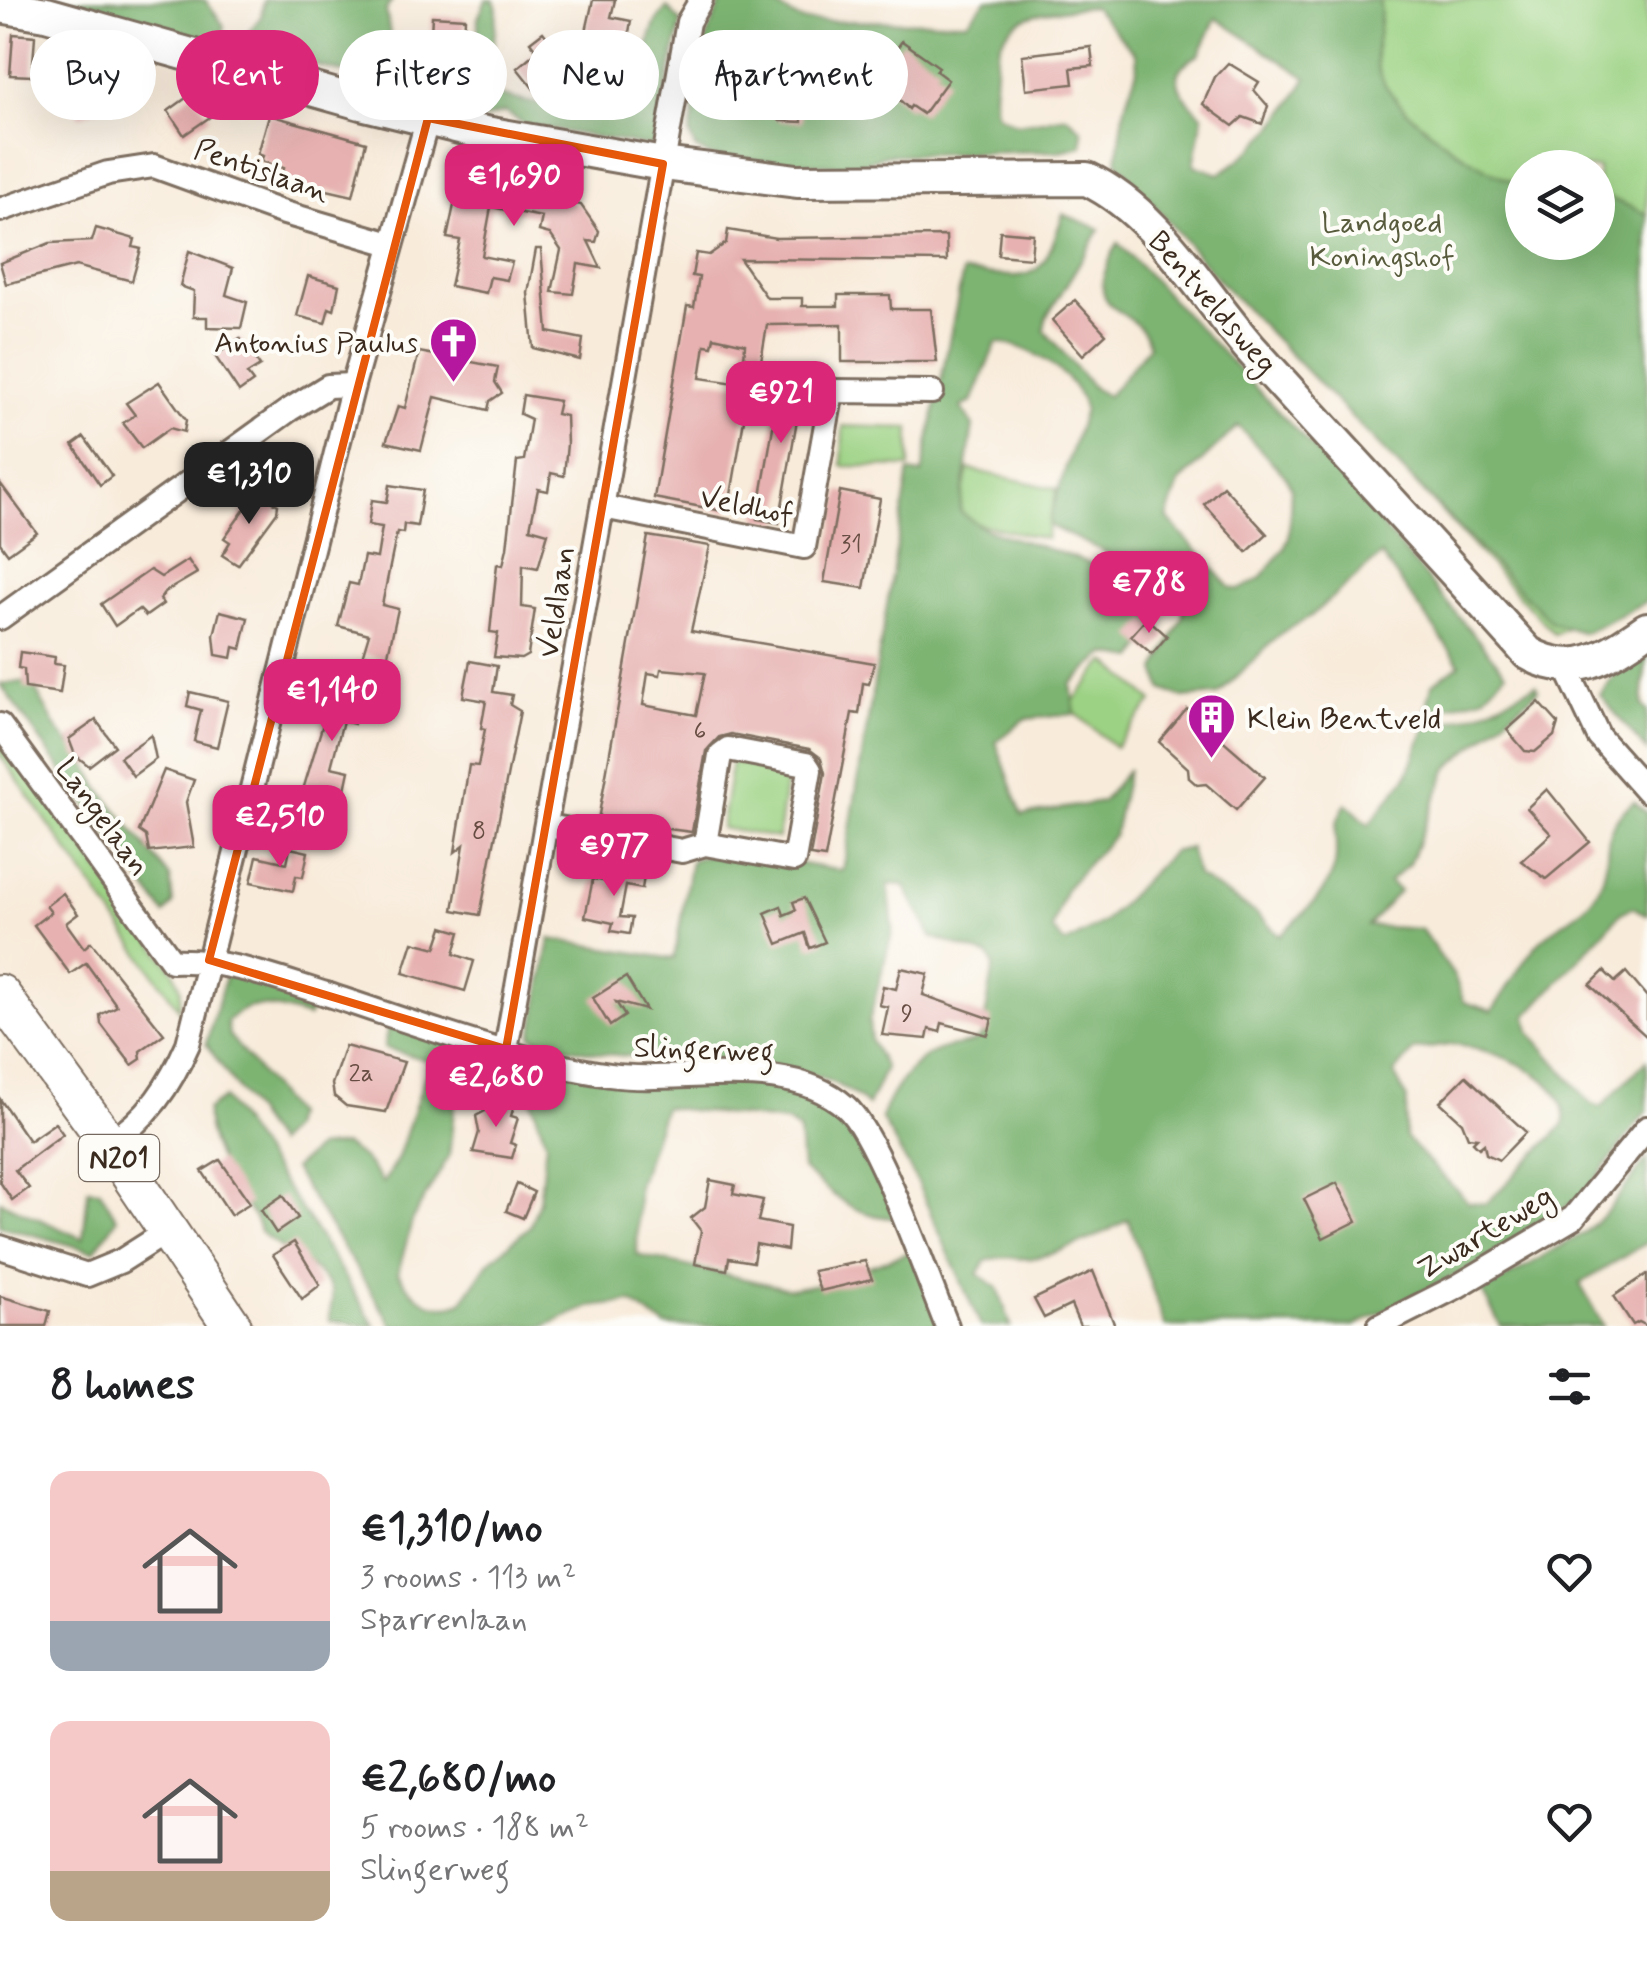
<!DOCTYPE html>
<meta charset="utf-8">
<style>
body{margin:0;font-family:Mynerve,sans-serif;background:#f2f2f2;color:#202124;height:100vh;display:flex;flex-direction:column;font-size:38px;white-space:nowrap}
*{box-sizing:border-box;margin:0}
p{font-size:32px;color:#757577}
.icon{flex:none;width:55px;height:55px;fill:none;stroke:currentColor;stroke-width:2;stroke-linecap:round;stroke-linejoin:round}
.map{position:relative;height:1326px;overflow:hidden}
.drawer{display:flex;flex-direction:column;background:#fff;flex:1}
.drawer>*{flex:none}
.banner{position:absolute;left:30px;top:30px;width:1000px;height:90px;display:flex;gap:20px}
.buttons{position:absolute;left:1505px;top:150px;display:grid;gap:20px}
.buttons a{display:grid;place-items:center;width:110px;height:110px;border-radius:50%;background:#fff;box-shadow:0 10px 40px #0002;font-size:50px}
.price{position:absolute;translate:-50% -85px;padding:0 22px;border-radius:20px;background:#db2777;color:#fff;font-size:32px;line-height:65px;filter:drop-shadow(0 2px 5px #0008)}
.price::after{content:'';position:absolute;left:50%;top:60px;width:30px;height:22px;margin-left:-15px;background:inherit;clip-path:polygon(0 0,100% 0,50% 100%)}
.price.selected{background:#222;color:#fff}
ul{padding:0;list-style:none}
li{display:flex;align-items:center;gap:30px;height:250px;padding:0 50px}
li span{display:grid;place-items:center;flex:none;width:280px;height:200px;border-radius:20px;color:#555}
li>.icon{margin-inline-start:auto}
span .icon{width:120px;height:120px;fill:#fffc;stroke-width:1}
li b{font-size:42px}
h2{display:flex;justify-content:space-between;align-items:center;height:120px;padding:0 50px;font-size:42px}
.pill{padding:0 35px;border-radius:45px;background:#fff;box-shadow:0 10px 40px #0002;font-size:35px;line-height:90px}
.pill.selected{background:#db2777;color:#fff}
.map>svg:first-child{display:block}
.green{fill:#9cd284;stroke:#6c7e51;stroke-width:2.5;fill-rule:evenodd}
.forest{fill:#7db472;stroke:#5c6f48;stroke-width:2.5;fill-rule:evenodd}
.building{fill:#e6b1b0;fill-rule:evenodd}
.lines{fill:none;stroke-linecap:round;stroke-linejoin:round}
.street-casing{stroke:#7d6e60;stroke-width:28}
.secondary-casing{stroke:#7d6e60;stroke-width:38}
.primary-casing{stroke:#7d6e60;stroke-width:42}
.street{stroke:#fff;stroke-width:22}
.secondary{stroke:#fff;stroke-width:32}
.primary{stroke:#fff;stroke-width:38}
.marked{fill:none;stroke:#e8590c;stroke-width:8;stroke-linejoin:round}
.labels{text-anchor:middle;stroke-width:8;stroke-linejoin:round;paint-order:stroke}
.number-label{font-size:25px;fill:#664c42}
.shield{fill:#fdfcf7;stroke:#75695f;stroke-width:2.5}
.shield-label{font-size:28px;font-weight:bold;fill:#3b2a1e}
.street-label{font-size:30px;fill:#3b2a1e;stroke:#fdfcf7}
.park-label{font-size:30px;fill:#585c3d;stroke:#fdfcf7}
.poi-label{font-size:30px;fill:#3b2a1e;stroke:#fdfcf7;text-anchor:end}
</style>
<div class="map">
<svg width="1647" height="1326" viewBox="0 0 1647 1326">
<rect width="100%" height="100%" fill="#fdfcf7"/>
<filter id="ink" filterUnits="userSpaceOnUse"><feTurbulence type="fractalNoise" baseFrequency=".01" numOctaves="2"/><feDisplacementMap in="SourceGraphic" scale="20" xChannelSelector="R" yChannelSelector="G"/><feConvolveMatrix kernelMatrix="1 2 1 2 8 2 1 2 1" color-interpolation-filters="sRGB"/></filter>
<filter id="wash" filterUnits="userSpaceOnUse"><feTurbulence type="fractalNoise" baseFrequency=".0048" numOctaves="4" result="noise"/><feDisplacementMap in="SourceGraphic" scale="40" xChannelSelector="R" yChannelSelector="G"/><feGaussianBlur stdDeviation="2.25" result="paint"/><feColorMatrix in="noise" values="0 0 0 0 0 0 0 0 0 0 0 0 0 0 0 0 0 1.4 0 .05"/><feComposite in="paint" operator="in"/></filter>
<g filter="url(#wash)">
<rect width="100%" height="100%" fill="#f8ebda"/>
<g class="green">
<path d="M1283 0H1647V581L1600 612 1554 634 1189 238 1333 86ZM1522 168H1598V242H1522Z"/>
<polygon points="843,426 910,428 910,467 842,466"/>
<polygon points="968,469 1057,489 1046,539 957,519"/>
<polygon points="1106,661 1153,701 1115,747 1068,707"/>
<polygon points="0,733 174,972 181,989 179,1009 0,755"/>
<polygon points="732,761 787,771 778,838 721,828"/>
</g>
<g class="forest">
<polygon points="66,0 205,0 224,26 221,44"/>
<polygon points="264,0 392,0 386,10 393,54 390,84 237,46 261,17"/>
<path d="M486 0H494L497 9 491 74 499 95C532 104 631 128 643 80 650 50 645 32 667 7L681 22 654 147 526 125 505 112 480 120 469 91 478 55V18Z"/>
<path d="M722 0H764L803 21 967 22 986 0H1379C1385 23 1371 48 1378 70 1390 111 1482 173 1522 185V242H1598V193L1647 214V601L1584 633 1552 623 1221 283 1117 161 1125 106 1137 70 1136 54 1093 7C1046 11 997 11 996 68 996 84 991 99 997 114L1017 124 1067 116 1082 130V146L1060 151 885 155 855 167 712 157 695 148 690 135 707 36ZM1216 18 1307 78C1283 119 1259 149 1219 174L1194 165 1203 116C1181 96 1162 72 1199 55Z"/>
<path d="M1063 214 1100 229 1046 318 1044 330 1094 389 1108 396 1149 346C1138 301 1074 321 1118 243L1348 485 1506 673 1483 697 1426 712 1432 684 1460 664 1381 555 1311 616 1281 633 1218 695 1183 698 1162 689 1156 670 1183 616V598L1124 561 1052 527 1049 521 1084 410C1080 377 1027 342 996 343L972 402 961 407 973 426 960 511C968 517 977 525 986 529 1023 544 1144 570 1159 609L1153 631 1135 659 1105 654 1071 684 1075 714 1025 719 996 742 1022 815 1102 802 1128 769 1114 835 1066 888 1052 929 1065 944 1104 922 1172 852 1190 848 1197 876 1257 914 1280 936C1300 916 1335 888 1336 857 1337 829 1331 830 1346 803L1369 825 1407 776 1425 729 1481 712 1536 685 1538 690 1448 768 1409 864 1389 882 1399 891 1368 926 1421 929 1454 976 1464 1002 1492 1011C1507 991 1518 967 1535 947 1555 922 1588 916 1601 883 1616 844 1594 835 1634 801L1647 813V915L1633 907 1621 913 1527 1016 1530 1032 1590 1103 1601 1107 1647 1060V1110L1584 1195 1483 1262 1354 1326H1165L1128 1219C1105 1234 1060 1254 1033 1258 1014 1261 1008 1253 986 1261L978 1274 998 1288 1011 1326H981L915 1178 881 1118C890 1092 915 1056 944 1048 959 1044 969 1046 982 1037L994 965 989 956 932 937 904 885 888 884 893 928 869 1022 871 1041 885 1068 868 1106C801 1042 664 1069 576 1049 561 1046 543 1044 532 1036L550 939 674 959 691 860 722 850 843 871 909 472 922 474 963 272C1034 278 1040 287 1063 214ZM1238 426 1287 478 1291 489 1289 537 1284 549 1261 578 1239 590 1231 588 1167 518 1179 483ZM1457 1044C1496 1052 1570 1074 1564 1125L1486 1204 1468 1202 1405 1137 1407 1099 1394 1074 1414 1050Z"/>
<polygon points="1647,646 1642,705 1647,711 1647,751 1600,695 1621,666"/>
<polygon points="31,681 59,732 84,759 100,789 170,877 173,904 165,914 0,684"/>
<path d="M226 974 316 998 308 1017C278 1009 251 995 227 1022L229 1035 293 1114 290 1129 276 1144 206 1044Z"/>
<path d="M389 1020 492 1048 455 1100 449 1156 413 1218 398 1273C412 1297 435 1314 462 1302L489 1262 530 1226 539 1201 546 1142 527 1086 535 1059 800 1085 838 1105 910 1219C857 1219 842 1202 802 1169L799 1130 787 1122 664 1107 638 1185 637 1255 790 1289 820 1284 923 1247 957 1326H666L631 1302 590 1307 544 1326H393L293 1169 317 1148 344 1145 364 1159 383 1183 398 1158 430 1061 384 1048Z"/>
<path d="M224 1098 312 1225 375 1326 330 1321C328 1310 336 1300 330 1288 318 1264 275 1248 260 1231 256 1214 248 1212 240 1199 226 1176 204 1137 207 1110Z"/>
<polygon points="1647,1159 1647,1242 1580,1284 1603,1326 1501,1326 1482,1292 1584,1233 1605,1214"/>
<polygon points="88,1189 100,1190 117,1219 94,1251 0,1226 0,1201 83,1239"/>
</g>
<g id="blocks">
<g class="building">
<polygon points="593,0 615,0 611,17 631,21 628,38 637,40 631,74 609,70 615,44 585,36"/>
<polygon points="432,16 465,18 463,55 430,53"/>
<polygon points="543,32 559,52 550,60 561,72 537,93 517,68 537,51 530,42"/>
<polygon points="13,34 35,36 32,76 10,75"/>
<polygon points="902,41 939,67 936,71 948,80 923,114 911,106 909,109 886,87 901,66 890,58"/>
<polygon points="1091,47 1093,66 1071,68 1073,84 1026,89 1022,55"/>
<polygon points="97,62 110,101 80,117 63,72"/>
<polygon points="1228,63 1259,82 1254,90 1268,106 1262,124 1243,117 1233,126 1203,104 1215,77"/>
<polygon points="789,66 822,93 801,91 802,122 780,121 741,88 755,70 773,84"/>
<polygon points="193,93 210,117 184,135 168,111"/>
<polygon points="269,115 366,142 353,196 327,190 325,196 280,186 284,168 261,161 263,156 258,154"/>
<polygon points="463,163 515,175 512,188 581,205 599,231 596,242 588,241 601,268 578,264 573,294 552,292 561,250 550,234 539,231 542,217 491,207 482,256 512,262 507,280 490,277 486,293 450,286 460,240 447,238"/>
<polygon points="96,228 135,239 133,247 141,249 132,281 76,266 6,284 0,263 50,243 92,241"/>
<polygon points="728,230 776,238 946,236 947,261 740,259 767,298 802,298 802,306 838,306 838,295 890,295 891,309 931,309 937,362 842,362 842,324 767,325 758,379 743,377 745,344 714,337 712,346 705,345 700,378 750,385 728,512 654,498 687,306 694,307 699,277 692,276 696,253 709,255 726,243"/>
<polygon points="1000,231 1033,234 1031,258 998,255"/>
<polygon points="536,249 541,249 548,332 583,339 580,360 533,348 528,293"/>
<polygon points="189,251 233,268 226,295 247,302 241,328 207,327 207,317 193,317 194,291 180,286"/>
<polygon points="308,276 339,285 334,310 329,308 325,323 297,316"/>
<polygon points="1075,300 1106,334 1083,355 1052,320"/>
<polygon points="240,338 260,366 247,374 253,382 239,392 215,356"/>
<polygon points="419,352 498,367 495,382 502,393 490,401 488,410 435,397 421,450 386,442 398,406 405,408"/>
<polygon points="783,370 805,374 779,523 757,519"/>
<polygon points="159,382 186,420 184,432 170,428 142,448 123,423 135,415 126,403"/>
<polygon points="523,395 559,401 556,414 566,416 567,444 564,476 551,473 548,491 538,489 530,528 548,533 538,568 523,565 522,607 535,609 528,655 521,659 494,657 498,633 490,632 497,564 503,565 507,548 517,461 524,460 531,419 520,414"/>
<polygon points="84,437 112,476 100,485 73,445"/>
<polygon points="0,483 37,533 8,554 0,543"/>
<polygon points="390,485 423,490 417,526 404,524 403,533 397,532 382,605 398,609 387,659 363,654 369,634 338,626 349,583 358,585 364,556 377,558 382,527 368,525 372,500 387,502"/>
<polygon points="1223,486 1267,534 1247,552 1204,504"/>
<polygon points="840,491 880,499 864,588 824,582"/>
<polygon points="257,492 278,505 277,512 238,565 222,555 230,542 224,538"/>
<path d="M648 536 710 546 691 631 874 663 869 684 863 683 859 714 852 713 825 858 810 856 825 773 821 758 809 749 731 734 719 737 706 751 692 832 598 820ZM661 669 705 673 696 715 643 705 648 673 660 675Z"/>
<polygon points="188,560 197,573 165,592 160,599 163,604 146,616 139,609 115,626 101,604 150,570 161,577"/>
<polygon points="220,611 248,618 241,649 234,647 232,658 216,655 214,635"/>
<polygon points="1147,618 1167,636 1152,654 1131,636"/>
<polygon points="20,652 55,657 54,664 64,665 60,693 25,688 24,669 18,668"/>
<polygon points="470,661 497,666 493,692 512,695 510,705 520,711 480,915 453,910 464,845 455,852 469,765 478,766 485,729 481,728 486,701 463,697"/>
<polygon points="331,672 365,681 354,724 343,721 331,767 349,771 340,813 299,803 325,717 320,715"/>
<polygon points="190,692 228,701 217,747 194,741 201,710 187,706"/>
<polygon points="1539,702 1558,723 1554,736 1535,752 1525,751 1507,730"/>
<polygon points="1187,709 1265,777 1236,810 1206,784 1197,785 1189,778 1188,768 1159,742"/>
<polygon points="96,720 115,746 89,766 75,755 69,739"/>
<polygon points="151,735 156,759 133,776 120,757"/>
<polygon points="164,770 194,780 186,802 194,847 149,852 146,836 139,831"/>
<polygon points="1547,789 1590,842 1546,879 1521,861 1551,834 1527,808"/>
<polygon points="290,848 308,852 303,877 296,876 293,891 251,882 257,856 287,863"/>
<polygon points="622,866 645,870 642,889 626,886 620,917 632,918 629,934 611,931 613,923 585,917 593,879 619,884"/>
<polygon points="63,893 78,914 66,923 84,948 91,942 164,1034 140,1051 141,1059 132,1065 101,1024 100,1015 117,1006 86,963 70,974 34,925 51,912 46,906"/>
<polygon points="804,898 825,942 810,948 805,933 778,944 765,913 781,906 784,915 796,910 793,902"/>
<polygon points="443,927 460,932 454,954 474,961 465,991 403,973 413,942 436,948"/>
<polygon points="901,968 928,974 923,995 992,1019 988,1035 942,1023 940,1032 929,1029 927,1039 882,1035 888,1007 879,1005 883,986 896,989"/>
<polygon points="1604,971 1615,982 1626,972 1647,997 1647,1037 1590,985"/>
<polygon points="626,977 646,1010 616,1002 625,1016 610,1026 593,998"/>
<polygon points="345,1046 404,1062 386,1112 346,1106 334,1096 332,1084"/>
<polygon points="1466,1076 1526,1132 1499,1160 1486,1154 1484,1144 1479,1148 1473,1142 1477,1138 1468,1137 1462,1122 1440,1102"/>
<polygon points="0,1099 29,1141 55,1123 63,1134 15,1170 29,1188 12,1200 0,1182"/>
<polygon points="491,1099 514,1106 511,1116 518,1118 510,1143 516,1145 512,1158 473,1152 479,1132 476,1116 487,1110"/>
<polygon points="220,1160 250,1203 231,1215 202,1171"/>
<polygon points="710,1180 735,1185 733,1194 763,1200 758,1221 789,1227 787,1250 756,1244 753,1262 729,1258 727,1270 695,1264 701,1231 691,1218 705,1207"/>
<polygon points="1337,1183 1357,1221 1323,1238 1304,1199"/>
<polygon points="517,1184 534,1192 523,1218 506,1211"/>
<polygon points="283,1195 298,1218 276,1233 261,1210"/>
<polygon points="294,1242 320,1285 302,1299 273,1255"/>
<polygon points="865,1261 872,1279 820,1291 813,1271"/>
<polygon points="1093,1271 1115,1326 1080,1326 1071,1305 1044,1318 1034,1299"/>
<polygon points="1647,1274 1647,1326 1639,1322 1633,1325 1614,1296"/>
<polygon points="0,1296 50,1311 46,1326 0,1326"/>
</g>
</g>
</g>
<g filter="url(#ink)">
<use href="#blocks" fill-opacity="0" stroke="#7d6e60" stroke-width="2.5"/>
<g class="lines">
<defs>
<g id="street">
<polyline points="0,210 108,173 154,166 281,212 391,244"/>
<polyline points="603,507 804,547 832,391 932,392"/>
<polyline points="0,618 289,410 328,386 353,385"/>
<polyline points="1566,667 1599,737 1647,791"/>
<path d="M0 725 172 961C227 959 274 978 326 994 418 1024 514 1061 610 1075 682 1085 786 1054 846 1107 877 1134 928 1280 947 1326"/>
<polyline points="548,826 682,851 705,844 794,860 810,770 806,764 728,749 720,755 705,844"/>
<polyline points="506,1049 688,22 701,0"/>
<path d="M109 1143C148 1119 170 1085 188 1044L353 385 428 118"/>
<polyline points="0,1247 87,1275 121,1261 168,1231"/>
<polyline points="1379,1326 1458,1286 1573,1218 1647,1128"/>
</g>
<path id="secondary" d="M0 6 46 14 361 103 480 132 663 164 797 181 1087 179C1157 212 1201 292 1250 348 1342 450 1436 550 1528 653 1574 680 1608 656 1647 629"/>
<polyline id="primary" points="0,994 109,1143 232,1326"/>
</defs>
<use href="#street" class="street-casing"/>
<use href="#secondary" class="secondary-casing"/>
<use href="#primary" class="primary-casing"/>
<use href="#street" class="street"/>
<use href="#secondary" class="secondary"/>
<use href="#primary" class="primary"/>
</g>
</g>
<path class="marked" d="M428 118 663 164 506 1049 209 960Z"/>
<defs>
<symbol id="church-pin" viewBox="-11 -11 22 30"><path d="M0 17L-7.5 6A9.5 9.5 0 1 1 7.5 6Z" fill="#b5179e" stroke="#fdfcf7"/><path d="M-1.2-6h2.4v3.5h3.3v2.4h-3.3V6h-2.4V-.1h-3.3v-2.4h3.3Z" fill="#fff"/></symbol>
<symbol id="building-pin" viewBox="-11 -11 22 30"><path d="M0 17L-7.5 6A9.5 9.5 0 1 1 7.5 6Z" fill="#b5179e" stroke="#fdfcf7"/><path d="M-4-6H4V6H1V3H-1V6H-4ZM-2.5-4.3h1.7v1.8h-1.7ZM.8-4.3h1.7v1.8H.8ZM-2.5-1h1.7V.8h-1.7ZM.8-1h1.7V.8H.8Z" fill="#fff"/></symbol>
</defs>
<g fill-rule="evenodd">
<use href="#church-pin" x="426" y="314" width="55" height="75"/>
<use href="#building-pin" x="1184" y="690" width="55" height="75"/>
</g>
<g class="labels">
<g class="number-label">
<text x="851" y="552">31</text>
<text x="700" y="738">6</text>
<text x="479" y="838">8</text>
<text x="907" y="1021">9</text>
<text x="361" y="1081">2a</text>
</g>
<rect class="shield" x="79" y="1135" width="80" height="46" rx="8"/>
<g class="shield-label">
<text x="119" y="1168">N201</text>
</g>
<g class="street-label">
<text transform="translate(262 170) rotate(19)" y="10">Pentislaan</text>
<text transform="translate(1213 302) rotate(49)" y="10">Bentveldsweg</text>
<text transform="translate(747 505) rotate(11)" y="10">Veldhof</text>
<text transform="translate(556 602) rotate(-81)" y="10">Veldlaan</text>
<text transform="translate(103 817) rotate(54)" y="10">Langelaan</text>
<text transform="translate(704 1049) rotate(2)" y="10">Slingerweg</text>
<text transform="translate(1485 1232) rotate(-31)" y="10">Zwarteweg</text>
</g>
<g class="park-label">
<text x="1382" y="232">Landgoed<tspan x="1382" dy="34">Koningshof</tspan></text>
</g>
<g class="poi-label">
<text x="418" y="352">Antonius Paulus</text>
<text x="1247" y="728" text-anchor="start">Klein Bentveld</text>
</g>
</g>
</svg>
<div class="buttons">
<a><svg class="icon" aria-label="layers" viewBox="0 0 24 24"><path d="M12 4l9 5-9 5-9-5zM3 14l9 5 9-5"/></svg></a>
</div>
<b class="price" style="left:514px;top:229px">€1,690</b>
<b class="price" style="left:781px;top:446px">€921</b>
<b class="price selected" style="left:249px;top:527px">€1,310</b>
<b class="price" style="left:1149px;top:636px">€788</b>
<b class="price" style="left:332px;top:744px">€1,140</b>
<b class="price" style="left:280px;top:870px">€2,510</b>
<b class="price" style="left:614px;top:899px">€977</b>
<b class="price" style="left:496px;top:1130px">€2,680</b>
<div class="banner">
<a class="pill">Buy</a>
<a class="pill selected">Rent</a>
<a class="pill">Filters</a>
<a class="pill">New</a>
<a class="pill">Apartment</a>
</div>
</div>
<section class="drawer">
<h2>8 homes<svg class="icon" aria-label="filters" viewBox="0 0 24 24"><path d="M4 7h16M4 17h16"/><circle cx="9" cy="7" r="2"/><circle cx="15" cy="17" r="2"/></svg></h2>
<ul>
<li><span style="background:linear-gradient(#f6c9c9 75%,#9aa5b1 0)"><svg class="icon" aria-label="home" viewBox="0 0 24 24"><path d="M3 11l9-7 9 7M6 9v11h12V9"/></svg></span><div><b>€1,310/mo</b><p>3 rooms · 113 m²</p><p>Sparrenlaan</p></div><svg class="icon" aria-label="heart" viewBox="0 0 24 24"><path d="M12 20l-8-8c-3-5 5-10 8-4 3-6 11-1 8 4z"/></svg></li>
<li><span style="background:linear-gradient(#f6c9c9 75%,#b9a48a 0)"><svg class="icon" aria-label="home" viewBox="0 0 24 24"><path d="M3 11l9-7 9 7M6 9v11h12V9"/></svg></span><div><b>€2,680/mo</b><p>5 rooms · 188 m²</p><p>Slingerweg</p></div><svg class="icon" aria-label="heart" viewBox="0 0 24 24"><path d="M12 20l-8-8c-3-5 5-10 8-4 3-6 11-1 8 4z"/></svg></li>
</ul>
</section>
